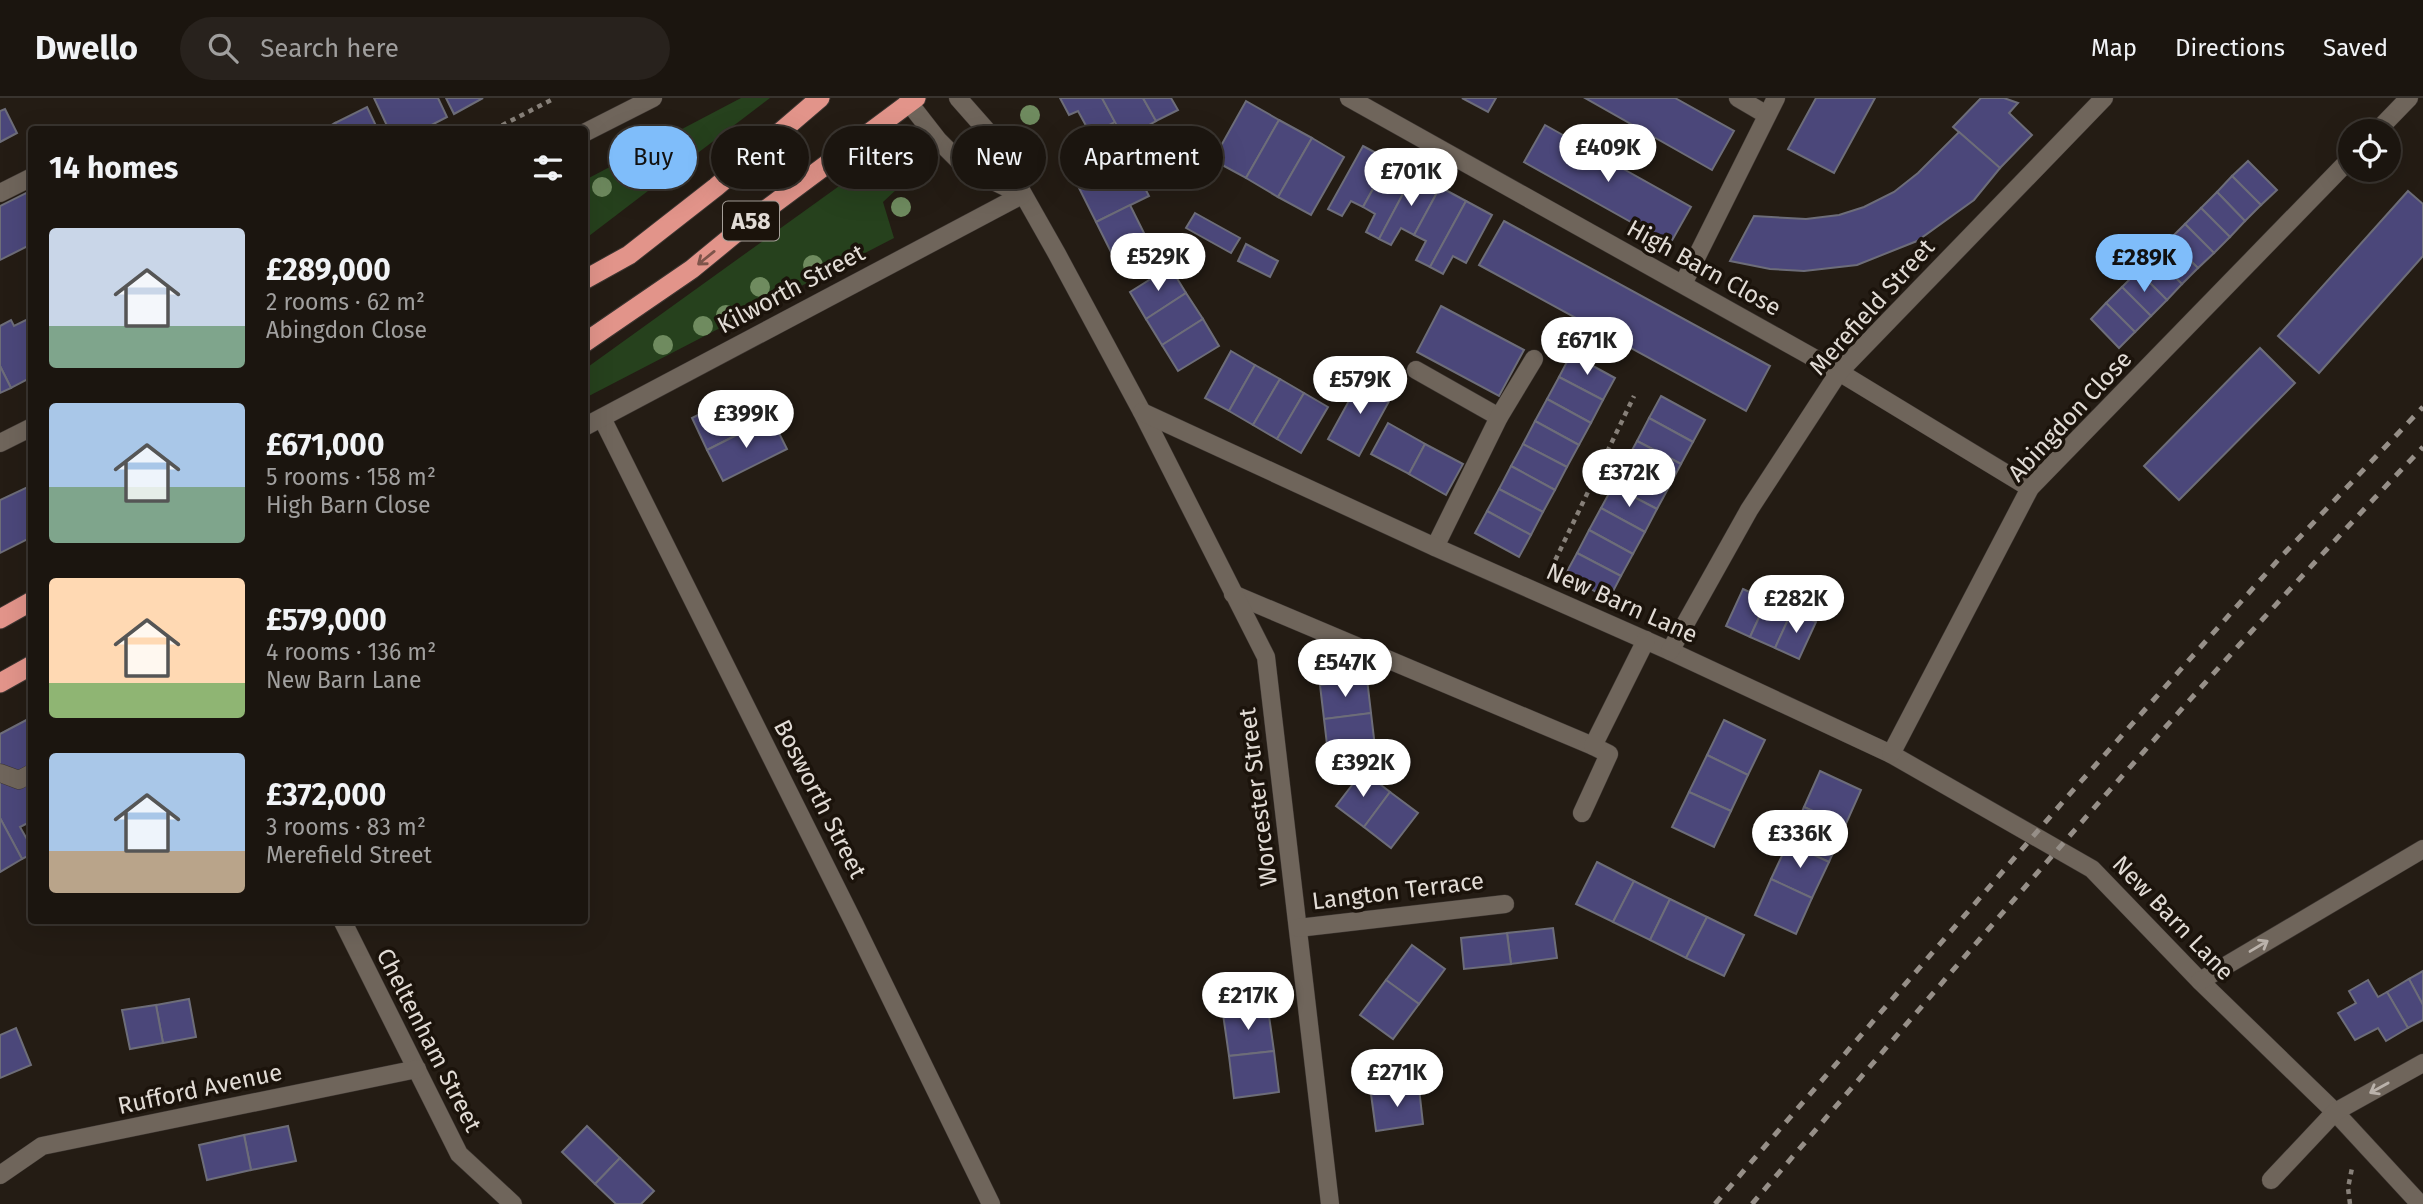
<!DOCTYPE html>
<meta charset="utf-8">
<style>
body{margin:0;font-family:"Fira Sans",sans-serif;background:#28221d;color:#f1f3f6;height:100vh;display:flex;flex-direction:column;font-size:26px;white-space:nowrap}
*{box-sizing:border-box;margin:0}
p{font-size:23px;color:#a09f9e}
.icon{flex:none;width:38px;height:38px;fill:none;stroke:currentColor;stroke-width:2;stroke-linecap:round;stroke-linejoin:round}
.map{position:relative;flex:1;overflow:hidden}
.side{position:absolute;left:28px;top:28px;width:560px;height:798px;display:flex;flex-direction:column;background:#1b150f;border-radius:7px;box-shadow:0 7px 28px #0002,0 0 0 2px #39342f}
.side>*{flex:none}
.hud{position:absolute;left:609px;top:28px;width:665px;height:63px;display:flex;gap:14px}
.tools{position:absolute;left:2338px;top:21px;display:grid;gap:14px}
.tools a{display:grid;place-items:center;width:63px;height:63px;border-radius:50%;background:#1b150f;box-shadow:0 7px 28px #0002,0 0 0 2px #39342f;font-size:35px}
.price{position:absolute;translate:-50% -60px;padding:0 16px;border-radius:24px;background:#fff;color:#222;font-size:23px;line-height:46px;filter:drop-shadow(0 2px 4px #0008)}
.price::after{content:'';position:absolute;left:50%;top:42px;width:21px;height:16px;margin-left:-10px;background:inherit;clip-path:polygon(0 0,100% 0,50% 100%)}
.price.active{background:#7fbdfa;color:#111}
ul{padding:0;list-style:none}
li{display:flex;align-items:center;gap:21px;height:175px;padding:0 21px}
li span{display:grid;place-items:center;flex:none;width:196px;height:140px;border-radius:7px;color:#555}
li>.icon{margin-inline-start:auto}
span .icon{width:84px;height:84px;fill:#fffc;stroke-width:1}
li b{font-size:30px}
h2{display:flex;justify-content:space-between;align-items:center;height:84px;padding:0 21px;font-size:30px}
.tag{padding:0 24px;border-radius:32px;background:#1b150f;box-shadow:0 7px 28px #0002,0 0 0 2px #39342f;font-size:24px;line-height:63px}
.tag.active{background:#7fbdfa;color:#111}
header{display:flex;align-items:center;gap:42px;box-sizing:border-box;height:98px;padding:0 35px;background:#1b150f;border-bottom:2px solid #39342f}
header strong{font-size:33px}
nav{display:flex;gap:38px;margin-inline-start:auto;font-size:24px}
.search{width:490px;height:63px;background:#28221d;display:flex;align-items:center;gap:18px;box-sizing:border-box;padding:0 24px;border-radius:38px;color:#a09f9e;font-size:26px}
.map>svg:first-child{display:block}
.green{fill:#26411d}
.building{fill:#4b477a;stroke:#6d6d79;stroke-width:2}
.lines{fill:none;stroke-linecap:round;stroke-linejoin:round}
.service-casing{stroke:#3c3531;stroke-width:19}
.minor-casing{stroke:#3c3531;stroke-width:19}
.trunk-casing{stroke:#3c3531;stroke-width:21}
.path{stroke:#878079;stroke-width:4.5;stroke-dasharray:5 5;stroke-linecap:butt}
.service{stroke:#6f655b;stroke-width:18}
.minor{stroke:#6f655b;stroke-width:18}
.trunk{stroke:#e2948a;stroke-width:19}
.rail{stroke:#968f88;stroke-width:5;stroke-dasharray:9 9;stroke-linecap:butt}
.tree{fill:#6f8b5f}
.oneway{stroke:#7e544a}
.oneway2{stroke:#bab2ab}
.labels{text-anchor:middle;stroke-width:7;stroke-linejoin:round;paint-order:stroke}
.shield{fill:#1b130b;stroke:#a6a099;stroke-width:2}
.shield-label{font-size:23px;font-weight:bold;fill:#e2dcd6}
.street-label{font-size:24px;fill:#e2dcd6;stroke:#1b130b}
</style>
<header>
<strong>Dwello</strong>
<div class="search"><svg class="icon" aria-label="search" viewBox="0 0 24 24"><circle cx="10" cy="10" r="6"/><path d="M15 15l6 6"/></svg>Search here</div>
<nav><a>Map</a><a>Directions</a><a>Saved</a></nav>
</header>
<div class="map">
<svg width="2423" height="1106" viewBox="0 0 2423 1106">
<rect width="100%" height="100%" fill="#241c14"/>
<g class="green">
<polygon points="741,0 770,0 585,141 585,82"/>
<polygon points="916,57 925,65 883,104 894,140 585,300 585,271 867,68 894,60"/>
</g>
<g class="building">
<polygon points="374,0 438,0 447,19 422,32 389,32"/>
<polygon points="446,0 483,0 454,16"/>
<polygon points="1060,0 1102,0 1115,24 1091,37 1078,13 1069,17"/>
<polygon points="1102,0 1143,0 1156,23 1124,41"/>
<polygon points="1143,0 1171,0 1178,12 1156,23"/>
<polygon points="1462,0 1496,0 1488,14"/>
<polygon points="1585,0 1675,0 1734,33 1712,72"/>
<polygon points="1816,0 1875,0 1834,75 1788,51"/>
<polygon points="1981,0 2004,0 2018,5 2009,15 2032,37 2000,70 1953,29"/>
<polygon points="1246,3 1279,22 1246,80 1213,62"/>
<polygon points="367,9 378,32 338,32 335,25"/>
<polygon points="5,11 17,35 0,44 0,13"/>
<polygon points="1279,22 1312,40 1278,99 1246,80"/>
<polygon points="335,25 338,32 323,32"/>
<polygon points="1545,27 1691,109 1670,146 1524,64"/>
<polygon points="1959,34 2000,70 1974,102 1917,143 1857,167 1804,173 1770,171 1730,163 1754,118 1806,121 1839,117 1864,109 1894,94 1918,75"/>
<polygon points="1312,40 1344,59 1311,117 1278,99"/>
<polygon points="1363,48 1389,62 1363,109 1351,103 1342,118 1328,111"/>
<polygon points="1389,62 1414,75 1379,141 1366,134 1375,116 1363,109"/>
<polygon points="1131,63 1149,98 1096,124 1079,90"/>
<polygon points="2248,63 2277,92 2261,107 2232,78"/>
<polygon points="1414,75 1440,89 1414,137 1401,130 1391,147 1379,141"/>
<polygon points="2232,78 2261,107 2245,123 2217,94"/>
<polygon points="1440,89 1466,103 1430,169 1416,162 1426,143 1414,137"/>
<polygon points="32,92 32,146 0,162 0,108"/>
<polygon points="2408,93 2423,106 2423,158 2319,275 2278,238"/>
<polygon points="2217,94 2245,123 2230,139 2201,110"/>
<polygon points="1466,103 1492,117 1466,165 1453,158 1443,176 1430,169"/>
<polygon points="1130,107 1147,141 1113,158 1096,124"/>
<polygon points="2201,110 2230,139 2214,155 2185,126"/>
<polygon points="1195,115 1240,140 1231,155 1186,130"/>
<polygon points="1504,123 1770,268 1746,313 1479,167"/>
<polygon points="2185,126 2214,155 2198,170 2169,142"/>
<polygon points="1189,137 1201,152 1180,169 1167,153"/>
<polygon points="2169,142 2198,170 2182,186 2153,158"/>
<polygon points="1246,146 1278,163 1270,179 1238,163"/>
<polygon points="2153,158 2182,186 2167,202 2138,173"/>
<polygon points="1170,169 1186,195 1146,221 1130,194"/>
<polygon points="2138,173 2167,202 2151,218 2122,189"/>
<polygon points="2122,189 2151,218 2135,234 2106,205"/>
<polygon points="1186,195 1203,221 1162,247 1146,221"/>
<polygon points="2106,205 2135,234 2119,250 2091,221"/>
<polygon points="1441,208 1524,252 1499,298 1417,254"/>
<polygon points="32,219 32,279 11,290 0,268 0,228 11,222 14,228"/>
<polygon points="1203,221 1219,248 1178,273 1162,247"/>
<polygon points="2260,250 2295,285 2179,402 2144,368"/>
<polygon points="1231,253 1255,267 1229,313 1205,300"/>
<polygon points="1571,256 1615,280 1603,302 1559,279"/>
<polygon points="1255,267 1280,281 1253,327 1229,313"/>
<polygon points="0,268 11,290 0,295"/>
<polygon points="1362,279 1393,296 1359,358 1328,341"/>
<polygon points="1559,279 1603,302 1591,325 1547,301"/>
<polygon points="1280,281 1304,295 1277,341 1253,327"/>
<polygon points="1304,295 1328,309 1301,355 1277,341"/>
<polygon points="1661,298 1705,322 1693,344 1649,320"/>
<polygon points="732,300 748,331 707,352 692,320"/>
<polygon points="1547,301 1591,325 1579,347 1535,323"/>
<polygon points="1649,320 1693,344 1681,366 1637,343"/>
<polygon points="765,323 771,336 778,333 787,351 723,383 707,352"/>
<polygon points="1535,323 1579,347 1567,369 1523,346"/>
<polygon points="1388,325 1425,346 1409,376 1371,356"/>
<polygon points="1637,343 1681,366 1669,389 1625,365"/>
<polygon points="1425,346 1463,366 1446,397 1409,376"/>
<polygon points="1523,346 1567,369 1555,392 1511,368"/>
<polygon points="1625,365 1669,389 1657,411 1613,388"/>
<polygon points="1511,368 1555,392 1543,414 1499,391"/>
<polygon points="32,387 32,439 0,455 0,402"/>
<polygon points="1613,388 1657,411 1645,434 1601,410"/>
<polygon points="1499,391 1543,414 1531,437 1487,413"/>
<polygon points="1601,410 1645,434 1633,456 1589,432"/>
<polygon points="1487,413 1531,437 1519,459 1475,435"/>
<polygon points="1589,432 1633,456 1621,478 1577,455"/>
<polygon points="1577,455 1621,478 1609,501 1565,477"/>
<polygon points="1743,491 1767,502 1750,539 1726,528"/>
<polygon points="1767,502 1792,513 1775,550 1750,539"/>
<polygon points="1792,513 1816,524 1799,561 1775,550"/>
<polygon points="1367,581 1371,615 1324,621 1320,587"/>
<polygon points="1371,615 1375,649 1328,655 1324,621"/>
<polygon points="32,619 32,723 20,729 32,750 32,756 22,761 0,720 0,636"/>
<polygon points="1724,622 1765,642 1748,677 1707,657"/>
<polygon points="1707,657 1748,677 1731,713 1689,694"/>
<polygon points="1363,673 1390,694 1364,729 1336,708"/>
<polygon points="1820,673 1861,692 1845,728 1804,709"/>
<polygon points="1390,694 1418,715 1391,750 1364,729"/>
<polygon points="1689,694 1731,713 1714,749 1672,729"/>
<polygon points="1804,709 1845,728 1829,764 1788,745"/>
<polygon points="0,720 22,761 0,774"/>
<polygon points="1788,745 1829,764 1812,800 1771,781"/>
<polygon points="1597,764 1634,783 1613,824 1576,806"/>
<polygon points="1771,781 1812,800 1796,836 1755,817"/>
<polygon points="1634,783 1670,801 1650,842 1613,824"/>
<polygon points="1670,801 1707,819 1686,860 1650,842"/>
<polygon points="1707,819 1744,837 1724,878 1686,860"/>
<polygon points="1553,830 1557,860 1511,866 1507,835"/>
<polygon points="1507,835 1511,866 1464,871 1461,840"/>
<polygon points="1412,847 1445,871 1419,906 1386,882"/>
<polygon points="2423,873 2423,907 2409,881"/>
<polygon points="2409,881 2423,907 2423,922 2408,930 2387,894"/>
<polygon points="1386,882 1419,906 1393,941 1360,917"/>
<polygon points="2368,882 2378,899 2387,894 2408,930 2386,943 2378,930 2355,942 2338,915 2356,905 2349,893"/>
<polygon points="189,901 196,939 163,945 156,907"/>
<polygon points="156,907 163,945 130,951 122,912"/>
<polygon points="1268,911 1274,953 1229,958 1223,916"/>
<polygon points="16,930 31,967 0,980 0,937"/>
<polygon points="1274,953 1279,994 1234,1000 1229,958"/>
<polygon points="1414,953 1419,990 1371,996 1367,959"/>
<polygon points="1419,990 1423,1026 1376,1033 1371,996"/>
<polygon points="288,1028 296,1063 251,1072 244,1037"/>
<polygon points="587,1028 620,1060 595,1086 562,1054"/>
<polygon points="244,1037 251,1072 207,1082 199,1047"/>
<polygon points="620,1060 654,1093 641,1106 616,1106 595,1086"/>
</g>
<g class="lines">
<defs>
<g id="service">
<polyline points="1416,272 1499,319"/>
<polyline points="1435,449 1499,319 1534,261"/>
<polyline points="1233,496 1593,648"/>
<polyline points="0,675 19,682 32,675"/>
</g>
<g id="minor">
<polyline points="908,0 910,6 938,42 966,70 1022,97"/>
<polyline points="958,0 988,34 1057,156 1142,314 1266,559 1330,1106"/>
<polyline points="1349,0 1839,274 2030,390"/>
<polyline points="1738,0 1767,17"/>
<polyline points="2377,33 2409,0"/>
<polyline points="584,35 653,0"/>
<polyline points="0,95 32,79"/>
<polyline points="1683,186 1776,0"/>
<polyline points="1142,314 1435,449 1670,553 1891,656 2092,771 2200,883 2335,1014 2420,1106"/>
<polyline points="602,320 853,823 991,1106"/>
<polyline points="584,329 1022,97"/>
<polyline points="0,345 32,329"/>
<polyline points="1670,553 1749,412 1839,274 2104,0"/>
<polyline points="1891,656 2030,390 2350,61"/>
<polyline points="1582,715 1609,656 1593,648 1646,542"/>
<polyline points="342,822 459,1056 513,1106"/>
<polyline points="1298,830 1505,806"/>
<polyline points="2200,883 2423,751"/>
<polyline points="0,1077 42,1048 417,971"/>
<polyline points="2271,1082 2335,1014 2423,965"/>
</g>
<g id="trunk">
<polyline points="584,182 629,157 716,89 820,0"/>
<polyline points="584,245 692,171 748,125 916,0"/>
<polyline points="0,521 32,503"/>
<polyline points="0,585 32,567"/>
</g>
</defs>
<use href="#service" class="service-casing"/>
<use href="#minor" class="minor-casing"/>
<use href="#trunk" class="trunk-casing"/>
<g class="path">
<polyline points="493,32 555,0"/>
<polyline points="1551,471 1634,298"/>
<polyline points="2350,1106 2348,1090 2352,1070"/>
</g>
<use href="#service" class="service"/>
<use href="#minor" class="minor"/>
<use href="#trunk" class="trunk"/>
<g class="rail">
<polyline points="1715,1106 2068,698 2279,461 2423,309"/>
<path d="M1752 1106C1972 850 2190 593 2423 349"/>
</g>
</g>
<g class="tree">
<circle cx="1030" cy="17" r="10"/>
<circle cx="644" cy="54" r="10"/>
<circle cx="602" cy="89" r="10"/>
<circle cx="901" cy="109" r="10"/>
<circle cx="813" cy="167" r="10"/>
<circle cx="760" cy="189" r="10"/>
<circle cx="726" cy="217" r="10"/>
<circle cx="703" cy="228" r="10"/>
<circle cx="663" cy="247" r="10"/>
</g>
<defs><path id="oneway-shaft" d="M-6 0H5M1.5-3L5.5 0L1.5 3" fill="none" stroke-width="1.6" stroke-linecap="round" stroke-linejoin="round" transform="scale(1.75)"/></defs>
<use class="oneway" href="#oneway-shaft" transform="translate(706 160) rotate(141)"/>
<g class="oneway2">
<use href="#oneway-shaft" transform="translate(2259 848) rotate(-31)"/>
<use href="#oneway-shaft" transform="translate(2379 990) rotate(151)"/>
</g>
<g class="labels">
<rect class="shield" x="723" y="103.5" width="56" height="39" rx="5"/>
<g class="shield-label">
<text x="751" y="131">A58</text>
</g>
<g class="street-label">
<text transform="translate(1704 170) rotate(29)" y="8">High Barn Close</text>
<text transform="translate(791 191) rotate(-28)" y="8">Kilworth Street</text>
<text transform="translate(1872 209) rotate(-48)" y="8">Merefield Street</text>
<text transform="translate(2070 318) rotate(-47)" y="8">Abingdon Close</text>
<text transform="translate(1622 505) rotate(24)" y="8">New Barn Lane</text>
<text transform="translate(1258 699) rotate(-97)" y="8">Worcester Street</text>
<text transform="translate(820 701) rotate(63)" y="8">Bosworth Street</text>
<text transform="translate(1398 793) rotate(-7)" y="8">Langton Terrace</text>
<text transform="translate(2173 820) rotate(46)" y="8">New Barn Lane</text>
<text transform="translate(429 942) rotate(63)" y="8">Cheltenham Street</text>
<text transform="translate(200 991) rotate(-12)" y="8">Rufford Avenue</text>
</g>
</g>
</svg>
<div class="tools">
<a><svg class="icon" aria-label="locate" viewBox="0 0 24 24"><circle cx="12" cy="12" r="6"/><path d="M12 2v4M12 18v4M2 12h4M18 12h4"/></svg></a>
</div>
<b class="price" style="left:1608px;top:86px">£409K</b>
<b class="price" style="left:1411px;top:110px">£701K</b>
<b class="price" style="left:1158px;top:195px">£529K</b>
<b class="price active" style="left:2144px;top:196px">£289K</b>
<b class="price" style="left:1587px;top:279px">£671K</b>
<b class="price" style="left:1360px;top:318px">£579K</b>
<b class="price" style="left:746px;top:352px">£399K</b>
<b class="price" style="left:1629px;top:411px">£372K</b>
<b class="price" style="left:1796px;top:537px">£282K</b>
<b class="price" style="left:1345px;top:601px">£547K</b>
<b class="price" style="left:1363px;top:701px">£392K</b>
<b class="price" style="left:1800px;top:772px">£336K</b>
<b class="price" style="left:1248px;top:934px">£217K</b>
<b class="price" style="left:1397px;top:1011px">£271K</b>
<div class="hud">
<a class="tag active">Buy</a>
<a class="tag">Rent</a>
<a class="tag">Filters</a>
<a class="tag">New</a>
<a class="tag">Apartment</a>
</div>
<section class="side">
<h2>14 homes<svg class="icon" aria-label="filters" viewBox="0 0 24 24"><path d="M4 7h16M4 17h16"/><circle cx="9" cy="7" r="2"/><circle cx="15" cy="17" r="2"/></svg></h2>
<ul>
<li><span style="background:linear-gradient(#c9d6e8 70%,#7fa58c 0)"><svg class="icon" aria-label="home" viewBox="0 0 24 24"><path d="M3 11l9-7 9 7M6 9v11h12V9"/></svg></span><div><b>£289,000</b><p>2 rooms · 62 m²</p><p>Abingdon Close</p></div></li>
<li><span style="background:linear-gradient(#a9c7e8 60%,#7fa58c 0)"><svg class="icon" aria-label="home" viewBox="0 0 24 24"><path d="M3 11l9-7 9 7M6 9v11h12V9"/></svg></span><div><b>£671,000</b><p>5 rooms · 158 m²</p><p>High Barn Close</p></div></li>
<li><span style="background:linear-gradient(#ffd9b3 75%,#8fb573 0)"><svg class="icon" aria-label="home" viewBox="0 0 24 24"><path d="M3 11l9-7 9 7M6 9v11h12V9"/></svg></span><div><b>£579,000</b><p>4 rooms · 136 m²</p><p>New Barn Lane</p></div></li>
<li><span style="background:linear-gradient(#a9c7e8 70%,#b9a48a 0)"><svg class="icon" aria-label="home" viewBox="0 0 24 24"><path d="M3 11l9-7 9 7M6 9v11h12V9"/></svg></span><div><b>£372,000</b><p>3 rooms · 83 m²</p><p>Merefield Street</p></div></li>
</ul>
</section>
</div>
